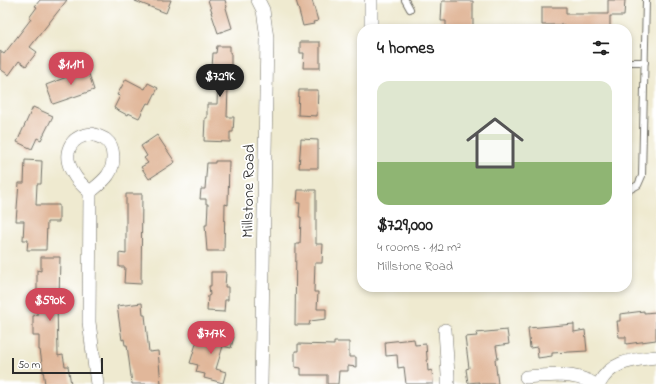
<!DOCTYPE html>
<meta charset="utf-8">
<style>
body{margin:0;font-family:"Indie Flower",sans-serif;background:#f2f2f2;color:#222;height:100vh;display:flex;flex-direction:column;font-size:15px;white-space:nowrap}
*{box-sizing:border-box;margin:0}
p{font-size:13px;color:#767676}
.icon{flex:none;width:22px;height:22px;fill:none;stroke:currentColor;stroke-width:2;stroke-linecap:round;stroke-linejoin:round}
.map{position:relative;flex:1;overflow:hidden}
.side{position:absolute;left:357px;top:24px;width:275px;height:268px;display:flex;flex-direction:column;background:#fff;border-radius:16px;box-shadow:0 2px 6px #0003}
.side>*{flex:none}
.scale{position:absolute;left:12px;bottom:10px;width:91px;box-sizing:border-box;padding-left:4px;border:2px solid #2b2b2b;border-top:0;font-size:11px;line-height:14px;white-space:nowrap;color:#2b2b2b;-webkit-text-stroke:3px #fff;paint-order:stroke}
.price{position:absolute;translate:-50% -34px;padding:0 9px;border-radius:14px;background:#d1495b;color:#fff;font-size:13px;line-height:26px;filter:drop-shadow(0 1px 2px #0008)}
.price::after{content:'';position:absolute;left:50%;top:24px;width:12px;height:9px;margin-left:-6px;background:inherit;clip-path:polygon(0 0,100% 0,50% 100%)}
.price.active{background:#222;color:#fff}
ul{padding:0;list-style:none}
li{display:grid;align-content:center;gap:8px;height:212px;padding:0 20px}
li+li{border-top:1px solid #e0e0e0}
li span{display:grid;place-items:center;height:124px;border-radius:12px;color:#555}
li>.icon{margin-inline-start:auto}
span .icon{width:72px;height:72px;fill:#fffc;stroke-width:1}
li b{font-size:17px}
h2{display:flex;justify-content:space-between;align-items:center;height:48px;padding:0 20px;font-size:17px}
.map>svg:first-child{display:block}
.building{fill:#e1b79a}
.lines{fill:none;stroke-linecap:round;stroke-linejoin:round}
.lane-casing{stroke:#706e65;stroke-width:8}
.street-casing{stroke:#706e65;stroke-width:14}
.lane{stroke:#fff;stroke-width:6}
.street{stroke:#fff;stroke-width:13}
.labels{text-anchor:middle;stroke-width:3.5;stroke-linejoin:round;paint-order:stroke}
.street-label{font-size:16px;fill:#2b2b2b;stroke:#fff}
</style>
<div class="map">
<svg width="656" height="384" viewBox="0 0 656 384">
<rect width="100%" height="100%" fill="#fff"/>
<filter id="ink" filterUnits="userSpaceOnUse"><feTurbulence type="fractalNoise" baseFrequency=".025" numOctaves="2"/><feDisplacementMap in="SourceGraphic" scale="8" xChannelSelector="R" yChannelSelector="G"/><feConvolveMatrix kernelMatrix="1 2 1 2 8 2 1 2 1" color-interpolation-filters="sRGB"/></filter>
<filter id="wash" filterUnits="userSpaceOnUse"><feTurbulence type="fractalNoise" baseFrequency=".012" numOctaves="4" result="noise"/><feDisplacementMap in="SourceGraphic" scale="16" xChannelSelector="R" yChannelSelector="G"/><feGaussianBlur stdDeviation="0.9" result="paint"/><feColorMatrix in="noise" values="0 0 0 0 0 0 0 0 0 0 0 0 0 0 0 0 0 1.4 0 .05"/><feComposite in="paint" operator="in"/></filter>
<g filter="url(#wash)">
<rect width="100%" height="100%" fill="#efead0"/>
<g id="blocks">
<g class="building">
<polygon points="40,0 67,0 30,47 37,52 26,66 19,61 9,75 0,69 0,51 4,54 31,19 29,18 37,7 35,6"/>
<polygon points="135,0 171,0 166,13 135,1"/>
<polygon points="208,0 225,0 227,7 226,8 232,28 218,33 211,12 212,12"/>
<polygon points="296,0 312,0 318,21 313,22 314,24 303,26"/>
<polygon points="608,0 625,0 624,16 610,16 610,29 564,29 564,25 542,25 542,7 566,7 566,14 608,14"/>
<polygon points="442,1 473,1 473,29 446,29 446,21 441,21"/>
<polygon points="300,42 320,42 320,68 303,68 304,53 300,53"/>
<polygon points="217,46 230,46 230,53 231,53 231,68 234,68 234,80 232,80 232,87 228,87 227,117 234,117 233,132 230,132 230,142 204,141 205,118 207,118 207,104 217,104 218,80 205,79 206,68 212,68 213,53 216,53"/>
<polygon points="84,66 87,74 89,74 94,90 53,104 46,85 72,75 70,70"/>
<polygon points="126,79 145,89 148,83 158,88 150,104 147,103 139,118 128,113 127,115 114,108 120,96 117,95"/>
<polygon points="299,90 318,90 317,116 298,115"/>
<polygon points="33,107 53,116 41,140 37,138 32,149 17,142"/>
<polygon points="157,135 175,162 149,179 141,167 148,163 144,158 147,156 141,146"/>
<polygon points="301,139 318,140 318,168 299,168"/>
<polygon points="25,160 42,161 41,184 37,184 36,205 59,205 59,222 47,222 46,250 27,250 28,240 23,240 24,221 16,221 19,183 24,183"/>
<polygon points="215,161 229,161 228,205 225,204 224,251 207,251 205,225 207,225 208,204 206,204 206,199 200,199 201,189 205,189 207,163 215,163"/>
<polygon points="298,190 316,190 316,244 323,244 322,263 315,263 314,292 318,292 317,309 326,309 326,319 310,321 309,325 295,325 296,244 300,244 301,217 299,217 300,203 297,203"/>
<polygon points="126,194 142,194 141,284 124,283 125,267 119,267 119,253 126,254"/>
<polygon points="41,257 60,257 59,300 57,300 58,356 63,355 65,366 68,366 71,384 45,384 40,350 39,350 39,336 33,336 33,316 37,315 37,270 41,271"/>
<polygon points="211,272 226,272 225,287 228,287 228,300 225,300 224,312 207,311 208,296 210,295 209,286 211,286"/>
<polygon points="142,303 143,315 145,315 149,352 158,351 161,384 132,384 127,345 125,345 124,339 122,340 117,306"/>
<polygon points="644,311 644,313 656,312 656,340 626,344 626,337 619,337 617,321 620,321 620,314"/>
<polygon points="574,324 574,332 585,330 587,351 552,353 552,356 538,358 537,347 530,348 528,328"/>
<polygon points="507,330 509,344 496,346 498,359 495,359 498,384 479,384 479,382 468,383 466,369 469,368 465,337 477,336 476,333"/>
<polygon points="200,331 217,336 217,332 234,337 231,348 223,346 216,369 226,372 223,383 204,378 205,374 196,372 198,365 190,363"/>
<polygon points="414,339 415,345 426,344 428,371 432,370 433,384 406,384 404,367 398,368 397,355 386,356 385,342"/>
<polygon points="334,342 349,342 349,357 356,357 356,367 348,366 348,371 339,371 338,384 327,384 327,375 301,375 301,368 295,367 295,351 298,351 298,344 334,345"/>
</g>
</g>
</g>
<g filter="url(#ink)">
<use href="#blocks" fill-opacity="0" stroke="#706e65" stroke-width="1"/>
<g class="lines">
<defs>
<g id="lane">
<polyline points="405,0 410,9"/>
<polyline points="627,62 645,62"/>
<polyline points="627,191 638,185 642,176 646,0"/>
</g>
<g id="street">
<polyline points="258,0 263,10 267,38 261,384"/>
<polyline points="371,29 371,0"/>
<path d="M92 134C97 136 102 137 106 140 115 147 115 165 108 175 104 181 96 187 90 192 84 187 77 181 73 173 62 154 69 136 92 134Z"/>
<polyline points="90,192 89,322 97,384"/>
<polyline points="445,330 448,375 448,384"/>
<path d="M526 377C548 375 574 372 594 384"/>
<path d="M599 384C611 361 632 360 656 357"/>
</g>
</defs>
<use href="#lane" class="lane-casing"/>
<use href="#street" class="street-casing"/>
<use href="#lane" class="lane"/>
<use href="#street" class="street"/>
</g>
</g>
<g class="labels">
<g class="street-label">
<text transform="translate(247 191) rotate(-89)" y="6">Millstone Road</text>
</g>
</g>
</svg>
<div class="scale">50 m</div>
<b class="price" style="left:71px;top:86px">$1.1M</b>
<b class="price active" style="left:220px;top:98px">$729K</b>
<b class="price" style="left:50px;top:322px">$590K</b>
<b class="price" style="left:211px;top:355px">$717K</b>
<section class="side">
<h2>4 homes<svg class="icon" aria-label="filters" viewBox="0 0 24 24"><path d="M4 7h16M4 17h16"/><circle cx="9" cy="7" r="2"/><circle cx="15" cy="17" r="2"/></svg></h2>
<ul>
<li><span style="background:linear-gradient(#dfe7d0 65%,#8fb573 0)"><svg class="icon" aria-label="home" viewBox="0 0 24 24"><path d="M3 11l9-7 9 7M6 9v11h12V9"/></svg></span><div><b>$729,000</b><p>4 rooms · 112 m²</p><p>Millstone Road</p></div></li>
</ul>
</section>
</div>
